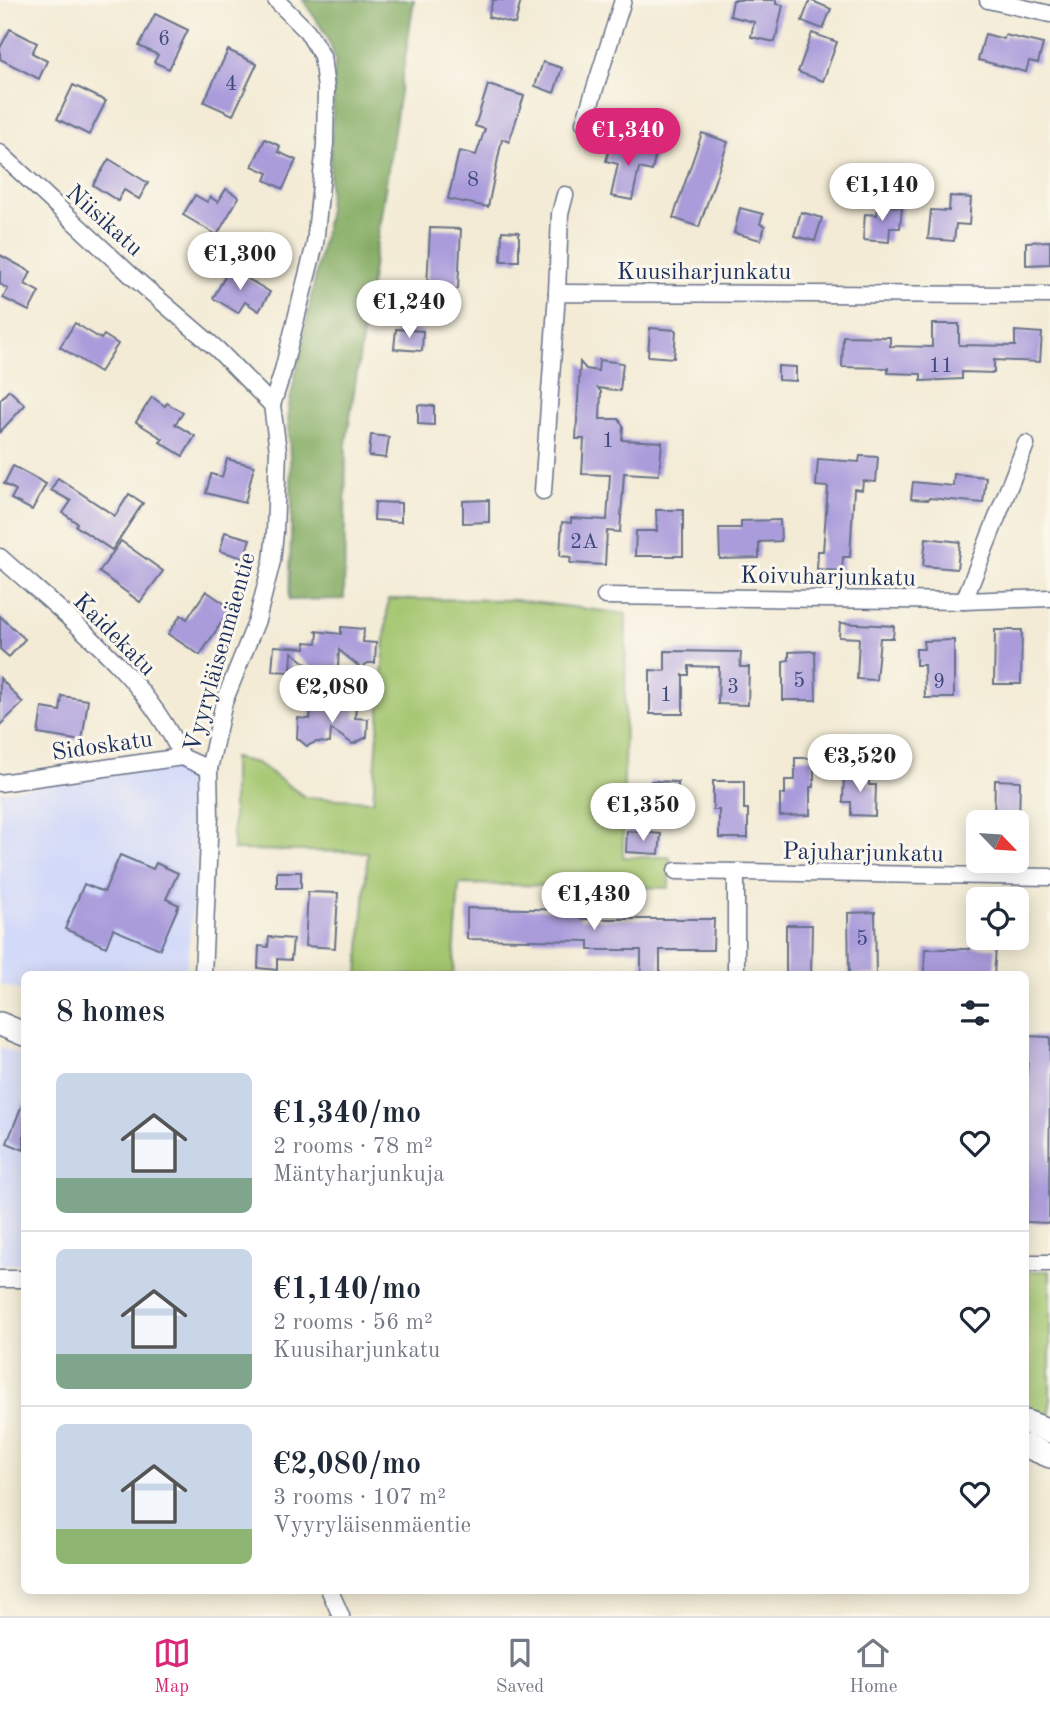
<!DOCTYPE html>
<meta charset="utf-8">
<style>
body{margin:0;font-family:"Old Standard TT",serif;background:#f2f2f3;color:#1f2937;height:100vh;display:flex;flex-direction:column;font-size:26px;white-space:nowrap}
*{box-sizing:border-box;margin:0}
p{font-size:23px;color:#747a83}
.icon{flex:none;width:38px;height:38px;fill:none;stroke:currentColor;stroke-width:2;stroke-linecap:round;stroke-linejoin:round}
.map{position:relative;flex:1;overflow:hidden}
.details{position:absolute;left:21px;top:971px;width:1008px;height:623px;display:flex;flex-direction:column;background:#fff;border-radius:10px;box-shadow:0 4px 18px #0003}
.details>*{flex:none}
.needle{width:46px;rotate:115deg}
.tools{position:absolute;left:966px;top:810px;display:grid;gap:14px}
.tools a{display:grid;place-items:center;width:63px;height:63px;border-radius:10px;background:#fff;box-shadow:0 4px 18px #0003;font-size:35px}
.price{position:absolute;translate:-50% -60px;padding:0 16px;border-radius:24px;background:#fff;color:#222;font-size:23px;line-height:46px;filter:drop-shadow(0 2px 4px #0008)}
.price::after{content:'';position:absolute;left:50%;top:42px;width:21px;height:16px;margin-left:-10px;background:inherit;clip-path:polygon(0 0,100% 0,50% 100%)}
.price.active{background:#db2777;color:#fff}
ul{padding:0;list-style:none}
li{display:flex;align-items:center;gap:21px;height:175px;padding:0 35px}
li+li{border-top:2px solid #e0e1e3}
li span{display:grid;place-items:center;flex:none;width:196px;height:140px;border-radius:10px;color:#555}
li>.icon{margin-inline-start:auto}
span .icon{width:84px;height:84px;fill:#fffc;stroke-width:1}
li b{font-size:30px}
h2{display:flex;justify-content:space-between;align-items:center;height:84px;padding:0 35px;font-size:30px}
.tab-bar{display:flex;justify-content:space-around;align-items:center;height:98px;border-top:2px solid #e0e1e3;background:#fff;font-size:19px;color:#747a83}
.tab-bar a{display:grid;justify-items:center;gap:4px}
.tab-bar .active{color:#db2777}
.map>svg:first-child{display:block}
.built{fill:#d2d9f9}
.green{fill:#a4c670;stroke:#607a67;stroke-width:2}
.forest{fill:#83ab62;stroke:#4f6d60;stroke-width:2}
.building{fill:#aa9cdb}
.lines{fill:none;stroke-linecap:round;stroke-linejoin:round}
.street-casing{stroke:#677188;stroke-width:19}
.secondary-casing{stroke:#677188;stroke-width:26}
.street{stroke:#fff;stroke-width:16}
.secondary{stroke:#fff;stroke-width:23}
.labels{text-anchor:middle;stroke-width:6;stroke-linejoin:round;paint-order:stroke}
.number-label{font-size:21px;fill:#3f4a7d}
.street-label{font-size:24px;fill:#1b2f5e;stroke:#fbf7ec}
</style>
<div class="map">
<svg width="1050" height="1616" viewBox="0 0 1050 1616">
<rect width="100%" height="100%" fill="#fbf7ec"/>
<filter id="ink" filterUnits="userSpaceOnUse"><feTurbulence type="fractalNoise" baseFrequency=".0143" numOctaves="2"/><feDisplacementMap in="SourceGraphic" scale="14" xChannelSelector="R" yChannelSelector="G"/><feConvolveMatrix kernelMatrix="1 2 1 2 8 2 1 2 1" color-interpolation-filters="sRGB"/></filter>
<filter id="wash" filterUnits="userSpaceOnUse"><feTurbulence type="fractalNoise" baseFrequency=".00686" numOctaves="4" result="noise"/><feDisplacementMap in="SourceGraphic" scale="28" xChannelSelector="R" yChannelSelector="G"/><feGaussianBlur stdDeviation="1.57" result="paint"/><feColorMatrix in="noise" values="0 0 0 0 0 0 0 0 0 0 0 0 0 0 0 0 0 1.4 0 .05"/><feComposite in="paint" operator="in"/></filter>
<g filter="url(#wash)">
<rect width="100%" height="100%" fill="#f3ebd5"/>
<g class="built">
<polygon points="163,765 187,772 201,793 203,806 186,975 24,975 24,992 0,984 0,792"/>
<polygon points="0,1047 24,1057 24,1264 0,1264"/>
</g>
<g class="green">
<polygon points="388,599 516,600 626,614 623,857 670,857 669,888 459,884 453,975 358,975 368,852 233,850 233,758 257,763 305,797 373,801"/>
<polygon points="1026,1271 1050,1271 1050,1418 1026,1406"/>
</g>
<polygon class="forest" points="303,0 414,0 346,444 344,599 289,600 292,505 288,411 328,215 335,59 327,36"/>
<g id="blocks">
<g class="building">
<polygon points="493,0 521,0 515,24 488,17"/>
<polygon points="733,0 776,0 776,4 783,5 775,42 751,37 754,22 730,16"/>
<polygon points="810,0 831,9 823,29 802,21"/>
<polygon points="155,14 188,30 169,69 154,62 158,55 139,46"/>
<polygon points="10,29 37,43 32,53 47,61 39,79 0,59 0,48"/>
<polygon points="812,33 837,42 823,81 798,72"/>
<polygon points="985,34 1004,39 1005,35 1043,44 1038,63 1029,61 1026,72 978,60"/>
<polygon points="228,50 257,64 233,115 204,102"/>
<polygon points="543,62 562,68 554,93 535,86"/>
<polygon points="73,85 106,101 89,135 57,119"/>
<polygon points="488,85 524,96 509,142 502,139 488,207 448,199 459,151 476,155 485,129 475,126"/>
<polygon points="702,133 728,142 699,227 673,218"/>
<polygon points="265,139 280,146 278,152 296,160 283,189 265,180 268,173 252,166"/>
<polygon points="611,142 656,152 652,171 639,168 632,200 611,196 618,164 606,161"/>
<polygon points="109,159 148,183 139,199 124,190 118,201 93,185"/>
<polygon points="226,189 239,197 217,235 183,215 195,195 207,202 210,197 218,202"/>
<polygon points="950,196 971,198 969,225 956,224 954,241 928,239 931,210 949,211"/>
<polygon points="878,205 902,207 900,228 890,228 889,242 863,240 865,214 877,215"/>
<polygon points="740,208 763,214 760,224 765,226 761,240 734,233"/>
<polygon points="801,212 822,218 815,241 794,236"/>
<polygon points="430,228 461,229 458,289 427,287"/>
<polygon points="502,231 519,232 519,261 501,261"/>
<polygon points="1050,241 1050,264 1026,265 1026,242"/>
<polygon points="0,255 31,272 25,284 39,292 29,311 3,298 8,289 0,284"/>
<polygon points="230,268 270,292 259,311 245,302 238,313 213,298"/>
<polygon points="75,323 101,339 104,335 118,344 100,372 60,347"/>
<polygon points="932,324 959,324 959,345 1015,346 1015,331 1042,333 1040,362 994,360 994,373 962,372 962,379 921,381 921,374 888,373 888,368 842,367 843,336 890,337 890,346 932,347"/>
<polygon points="650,328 676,330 674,358 648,356"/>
<polygon points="396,329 423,331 422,351 394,349"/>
<polygon points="599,360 623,363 620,391 598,388 601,392 600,419 619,419 623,426 622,440 662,442 659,475 624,473 620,532 607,531 605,565 570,563 571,557 560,556 562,522 571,523 571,518 607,520 610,475 582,474 584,439 576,439 580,362 586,369 598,371"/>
<polygon points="778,366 796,367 796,381 778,380"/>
<polygon points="9,390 25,405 0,432 0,400"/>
<polygon points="152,397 165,406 167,403 183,413 175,424 195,436 183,456 160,442 163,439 136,422"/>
<polygon points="418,405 434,406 434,425 418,424"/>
<polygon points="371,435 389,437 386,458 369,456"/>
<polygon points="860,456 878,457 876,482 863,481 862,490 854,489 850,557 843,557 842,571 817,569 818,551 823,551 828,487 816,486 818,459 859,462"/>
<polygon points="227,459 254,466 245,503 206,493 211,474 222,477"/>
<polygon points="13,466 46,484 32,510 11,499 16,490 4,484"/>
<polygon points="954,474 986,477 983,503 929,498 928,500 911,499 913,482 953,486"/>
<polygon points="58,478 115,516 129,494 143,503 112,550 76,526 77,523 63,513 71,501 51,490"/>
<polygon points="489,500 489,522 463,523 463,501"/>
<polygon points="375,502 401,503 401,522 374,520"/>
<polygon points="656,510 683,510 683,556 635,556 636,531 657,531"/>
<polygon points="780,520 781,541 759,542 759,558 720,559 719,528 741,528 741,521"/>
<polygon points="225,532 250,539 244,558 220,551"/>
<polygon points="926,538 960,542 957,569 923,566"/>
<polygon points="121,541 163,571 140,602 99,572"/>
<polygon points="206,591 231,608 200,655 168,634 181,615 187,619"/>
<polygon points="0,616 25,639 9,657 0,649"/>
<polygon points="840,623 894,626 893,638 880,638 876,680 857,679 859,638 839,637"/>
<polygon points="341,627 364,629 363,642 376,643 375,663 368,663 361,668 339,650 338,667 325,666 314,670 292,652 291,672 272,671 274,646 305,648 305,642 317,643 318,633 315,631 341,634"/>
<polygon points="995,630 1022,630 1021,684 994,684"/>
<polygon points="954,640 954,698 925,698 924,665 916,665 916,649 924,649 923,641"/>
<polygon points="665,651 741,652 740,667 749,667 748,705 718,704 719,667 689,666 689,675 683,675 683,714 650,714 650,670 665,671"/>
<polygon points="815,651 816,700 783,700 783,661 789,660 789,652"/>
<polygon points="0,678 23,703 0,725"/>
<polygon points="62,696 88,700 82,741 38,734 42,708 60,711"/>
<polygon points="333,703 356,706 355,718 368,719 367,737 353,744 331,729 330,743 316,742 307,746 297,738 298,718 310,719 311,707 333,710"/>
<polygon points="795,758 814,758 814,787 810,787 810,815 780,816 780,794 785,794 785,780 795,780"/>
<polygon points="844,772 869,773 869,785 876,785 875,816 851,815 851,802 843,802"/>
<polygon points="995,780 1020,781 1019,822 994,822"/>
<polygon points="651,781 678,782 678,821 650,820"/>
<polygon points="713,781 744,781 744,809 748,809 748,838 719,838 719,810 713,810"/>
<polygon points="627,831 661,834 659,854 626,852"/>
<polygon points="120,855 153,869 156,863 178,873 166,899 179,905 160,949 113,929 106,947 65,929 84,884 104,892"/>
<rect x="277" y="872" width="24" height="16"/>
<polygon points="308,892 338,893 335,948 305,946"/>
<polygon points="467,908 580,910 580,919 714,919 713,950 660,950 660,975 641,975 641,950 589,950 589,941 467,939"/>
<polygon points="875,912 876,975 849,975 848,913"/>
<polygon points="786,925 812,925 811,975 786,975"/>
<polygon points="269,937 293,939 291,960 277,959 277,970 258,968 259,946 268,947"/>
<polygon points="970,947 996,948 994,975 924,975 925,949 970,949"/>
<polygon points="1026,1036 1050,1037 1049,1223 1026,1222 1026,1086 1028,1058 1026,1058"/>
<polygon points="24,1100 24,1150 7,1143"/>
</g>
</g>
</g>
<g filter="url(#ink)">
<use href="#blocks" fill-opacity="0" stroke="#677188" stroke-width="2"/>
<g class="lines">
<defs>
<g id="street">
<polyline points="988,0 1050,14"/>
<polyline points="584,123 623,0"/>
<polyline points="0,153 133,277 218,350 272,405"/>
<polyline points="557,293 560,214 565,195"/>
<polyline points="543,491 557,293 1050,295"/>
<path d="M0 557C63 614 147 676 182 757"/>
<polyline points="605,596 964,601 1050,598"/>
<polyline points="964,601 1026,444"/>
<polyline points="0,783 182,757 209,769"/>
<polyline points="676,871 1050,877"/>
<polyline points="203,975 210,816 209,769 224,702 257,620 272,561 275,532 278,451 272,405 282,374 315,244 325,144 326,89 322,56 307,31 276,0"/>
<polyline points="736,975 736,873"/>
<polyline points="1026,1263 1050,1263"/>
<polyline points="0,1279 24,1279"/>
<polyline points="330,1591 341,1616"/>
</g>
<g id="secondary">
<polyline points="0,1024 24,1034"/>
<polyline points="1026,1422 1050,1431"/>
<polyline points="1026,1446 1050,1456"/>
</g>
</defs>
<use href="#street" class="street-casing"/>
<use href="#secondary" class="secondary-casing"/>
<use href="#street" class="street"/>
<use href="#secondary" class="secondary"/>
</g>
</g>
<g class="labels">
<g class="number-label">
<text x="164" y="45">6</text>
<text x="231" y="90">4</text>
<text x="473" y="186">8</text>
<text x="941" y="372">11</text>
<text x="608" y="447">1</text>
<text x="584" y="548">2A</text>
<text x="799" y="687">5</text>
<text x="939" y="688">9</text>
<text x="733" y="693">3</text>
<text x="666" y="701">1</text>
<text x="862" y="945">5</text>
</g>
<g class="street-label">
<text transform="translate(105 220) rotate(42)" y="8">Niisikatu</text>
<text x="704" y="279">Kuusiharjunkatu</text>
<text transform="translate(828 576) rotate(1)" y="8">Koivuharjunkatu</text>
<text transform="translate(115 634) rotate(45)" y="8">Kaidekatu</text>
<text transform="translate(219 652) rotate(-74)" y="8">Vyyryläisenmäentie</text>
<text transform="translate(102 745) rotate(-8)" y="8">Sidoskatu</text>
<text transform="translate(863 852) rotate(1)" y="8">Pajuharjunkatu</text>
</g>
</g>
</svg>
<div class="tools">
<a><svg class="needle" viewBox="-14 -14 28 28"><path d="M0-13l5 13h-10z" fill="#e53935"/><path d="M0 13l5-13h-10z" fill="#747a83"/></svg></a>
<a><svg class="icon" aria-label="locate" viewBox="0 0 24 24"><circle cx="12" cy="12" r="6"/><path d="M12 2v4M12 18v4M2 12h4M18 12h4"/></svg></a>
</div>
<b class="price active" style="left:628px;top:168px">€1,340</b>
<b class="price" style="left:882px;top:223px">€1,140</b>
<b class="price" style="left:240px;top:292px">€1,300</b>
<b class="price" style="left:409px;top:340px">€1,240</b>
<b class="price" style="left:332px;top:725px">€2,080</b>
<b class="price" style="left:860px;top:794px">€3,520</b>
<b class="price" style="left:643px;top:843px">€1,350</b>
<b class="price" style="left:594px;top:932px">€1,430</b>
<section class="details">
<h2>8 homes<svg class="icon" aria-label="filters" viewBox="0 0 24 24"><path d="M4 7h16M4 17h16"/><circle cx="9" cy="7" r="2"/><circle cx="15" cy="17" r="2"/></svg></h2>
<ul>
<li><span style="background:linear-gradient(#c9d6e8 75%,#7fa58c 0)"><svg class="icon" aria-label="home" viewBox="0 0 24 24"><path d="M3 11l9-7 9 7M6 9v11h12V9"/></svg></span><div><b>€1,340/mo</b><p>2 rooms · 78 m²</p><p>Mäntyharjunkuja</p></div><svg class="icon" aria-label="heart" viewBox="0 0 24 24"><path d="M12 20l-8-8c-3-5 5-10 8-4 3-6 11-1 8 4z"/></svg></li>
<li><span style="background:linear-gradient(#c9d6e8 75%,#7fa58c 0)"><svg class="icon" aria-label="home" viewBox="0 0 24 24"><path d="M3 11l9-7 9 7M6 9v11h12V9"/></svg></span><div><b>€1,140/mo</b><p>2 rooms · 56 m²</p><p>Kuusiharjunkatu</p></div><svg class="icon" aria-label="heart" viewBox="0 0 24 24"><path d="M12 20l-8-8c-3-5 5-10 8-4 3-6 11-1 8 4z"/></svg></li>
<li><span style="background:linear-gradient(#c9d6e8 75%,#8fb573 0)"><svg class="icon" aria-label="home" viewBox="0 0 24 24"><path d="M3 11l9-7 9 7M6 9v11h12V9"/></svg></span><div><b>€2,080/mo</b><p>3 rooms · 107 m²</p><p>Vyyryläisenmäentie</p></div><svg class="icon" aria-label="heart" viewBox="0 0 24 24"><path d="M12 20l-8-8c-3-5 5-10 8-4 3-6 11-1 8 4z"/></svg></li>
</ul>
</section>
</div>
<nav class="tab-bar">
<a class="active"><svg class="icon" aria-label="map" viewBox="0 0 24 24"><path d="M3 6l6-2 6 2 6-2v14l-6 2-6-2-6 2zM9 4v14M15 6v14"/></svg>Map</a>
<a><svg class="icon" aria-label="saved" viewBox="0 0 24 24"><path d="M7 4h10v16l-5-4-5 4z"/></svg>Saved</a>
<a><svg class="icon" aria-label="home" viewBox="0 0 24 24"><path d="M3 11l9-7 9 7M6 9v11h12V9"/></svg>Home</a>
</nav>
